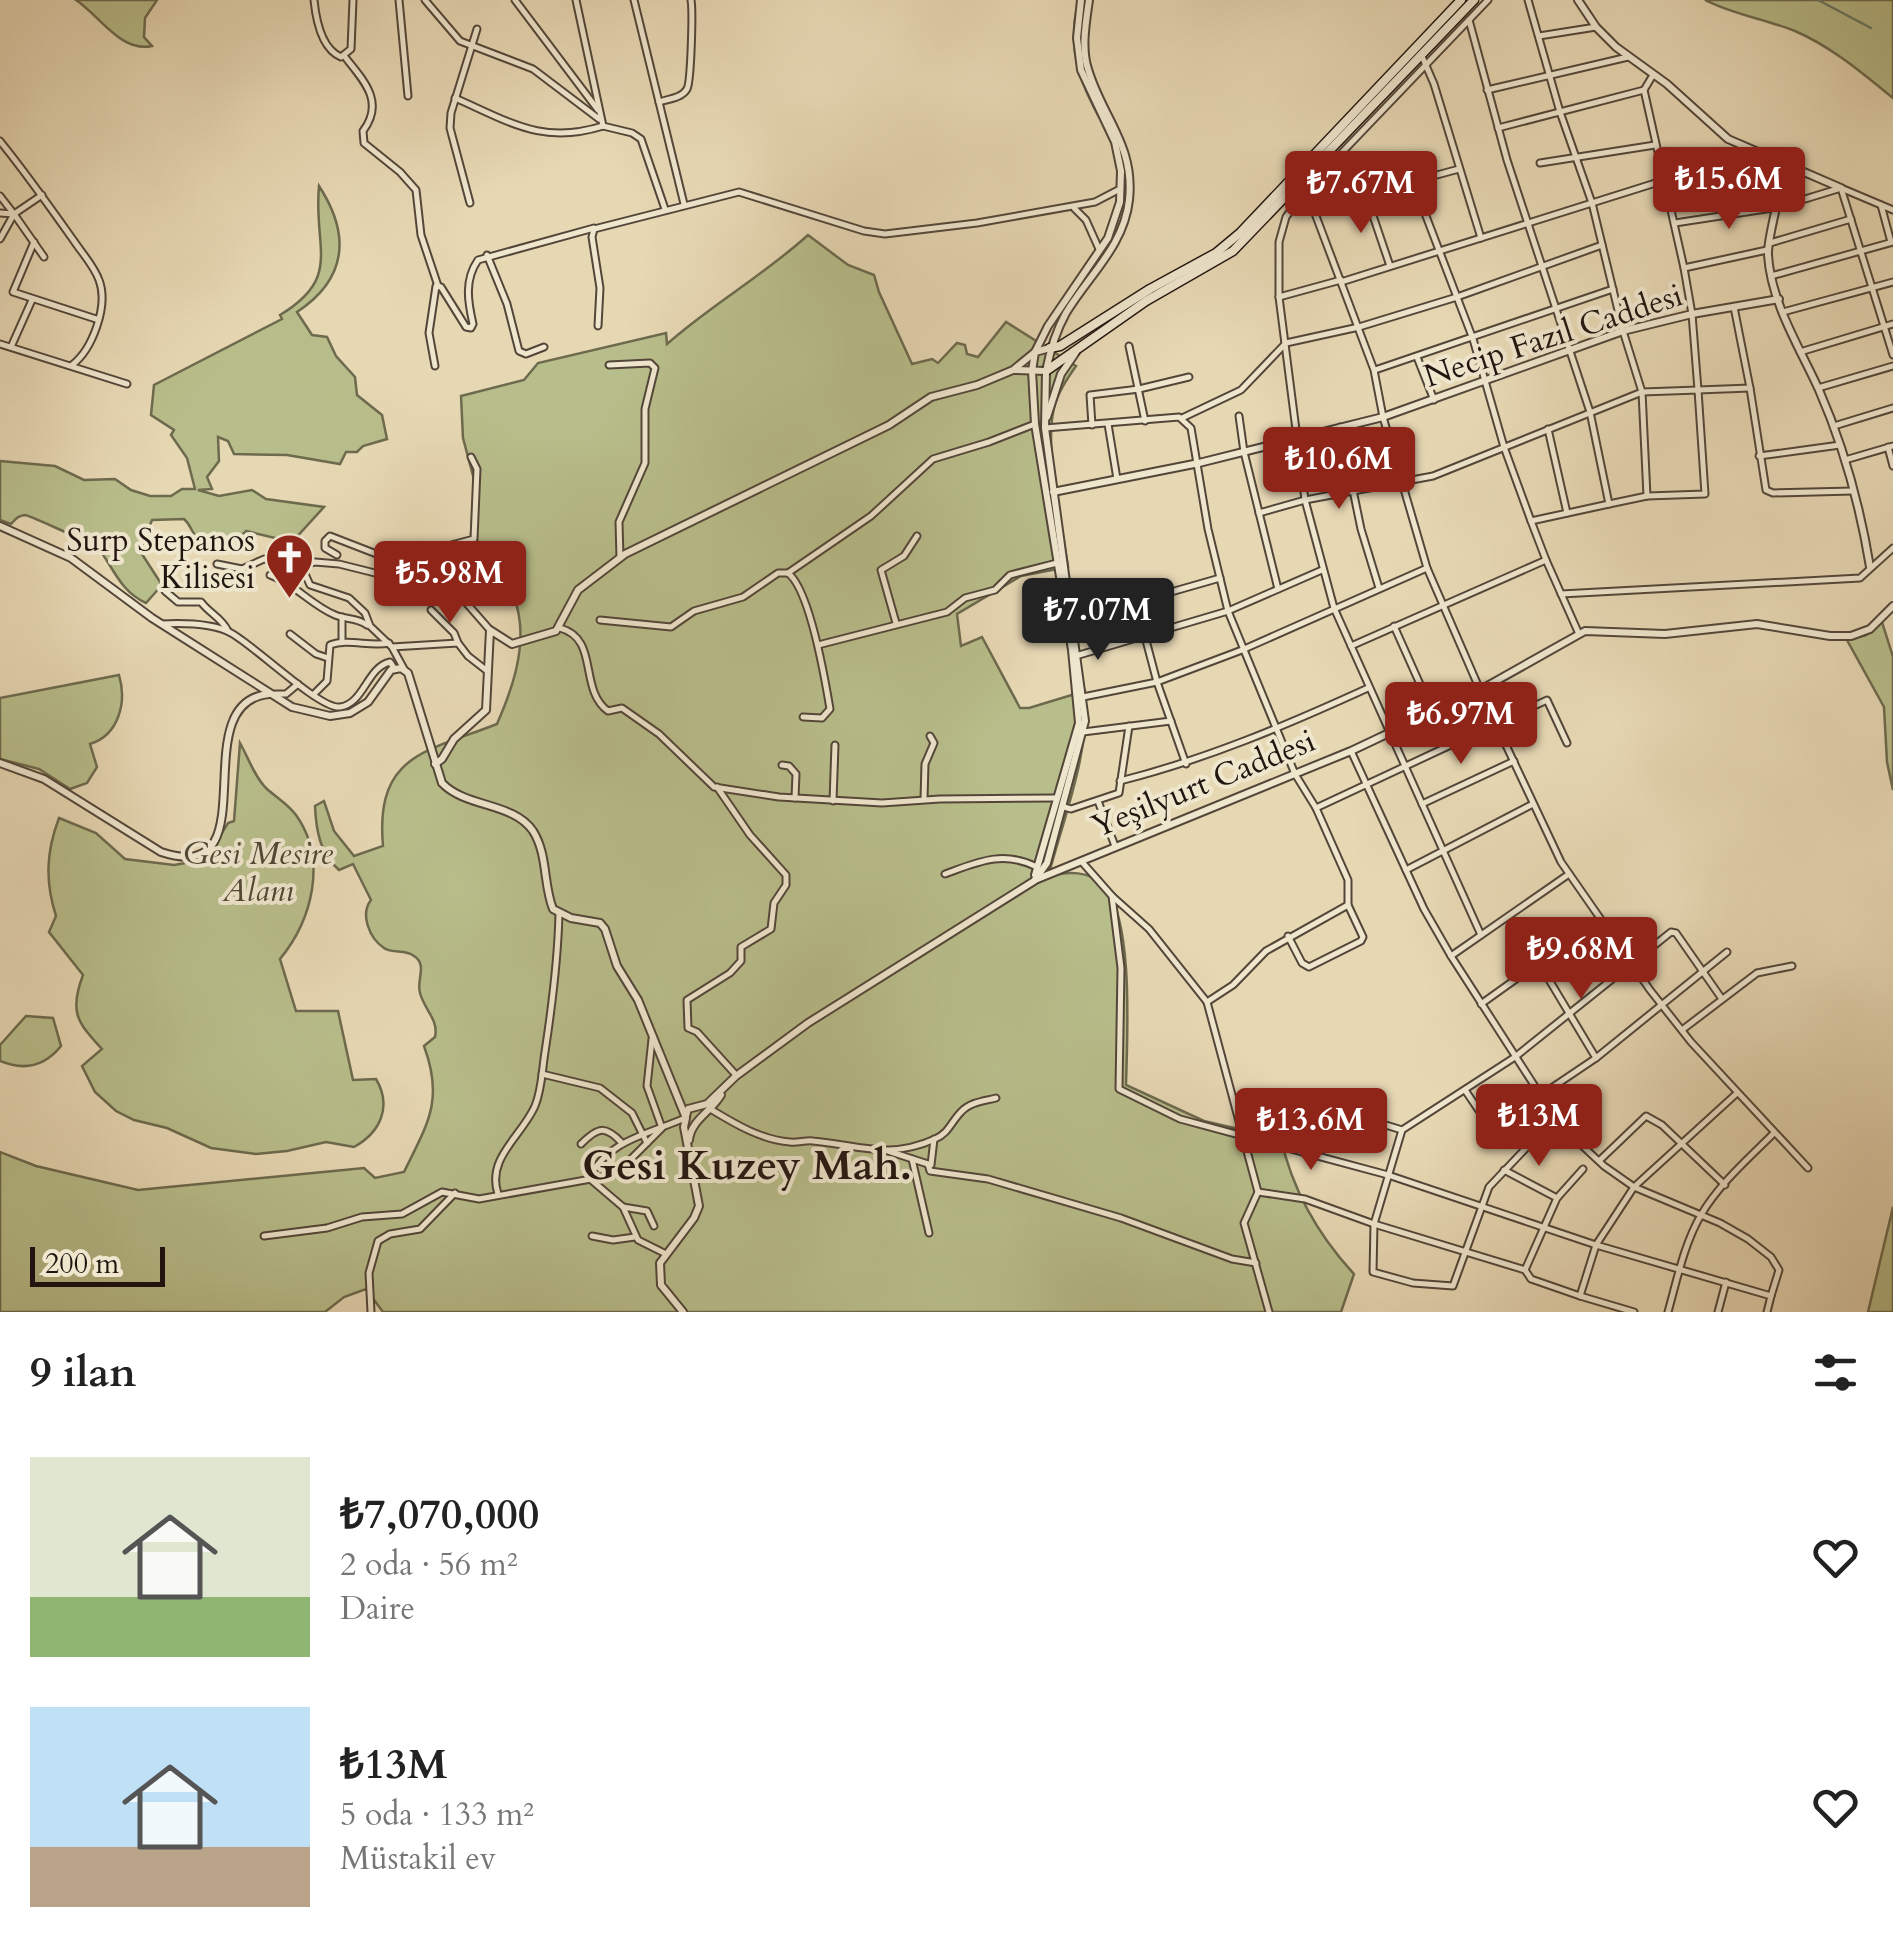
<!DOCTYPE html>
<html lang="tr">
<meta charset="utf-8">
<style>
body{margin:0;font-family:Cardo,serif;background:#f2f2f2;color:#222;height:100vh;display:flex;flex-direction:column;font-size:38px;white-space:nowrap}
*{box-sizing:border-box;margin:0}
p{font-size:32px;color:#767676}
.icon{flex:none;width:55px;height:55px;fill:none;stroke:currentColor;stroke-width:2;stroke-linecap:round;stroke-linejoin:round}
.map{position:relative;height:1312px;overflow:hidden}
.drawer{display:flex;flex-direction:column;background:#fff;flex:1}
.drawer>*{flex:none}
.scale{position:absolute;left:30px;bottom:25px;width:135px;box-sizing:border-box;padding-left:10px;border:5px solid #221510;border-top:0;font-size:28px;line-height:35px;white-space:nowrap;color:#221510;-webkit-text-stroke:8px #efe6ce;paint-order:stroke}
.price{position:absolute;translate:-50% -85px;padding:0 22px;border-radius:10px;background:#8f2418;color:#fff;font-size:32px;line-height:65px;filter:drop-shadow(0 2px 5px #0008)}
.price::after{content:'';position:absolute;left:50%;top:60px;width:30px;height:22px;margin-left:-15px;background:inherit;clip-path:polygon(0 0,100% 0,50% 100%)}
.price.current{background:#222;color:#fff}
ul{padding:0;list-style:none}
li{display:flex;align-items:center;gap:30px;height:250px;padding:0 30px}
li span{display:grid;place-items:center;flex:none;width:280px;height:200px;border-radius:0px;color:#555}
li>.icon{margin-inline-start:auto}
span .icon{width:120px;height:120px;fill:#fffc;stroke-width:1}
li b{font-size:42px}
h2{display:flex;justify-content:space-between;align-items:center;height:120px;padding:0 30px;font-size:42px}
.map>svg:first-child{display:block}
.green{fill:#b8be8b;stroke:#6d6a4e;stroke-width:2.5}
.lines{fill:none;stroke-linecap:round;stroke-linejoin:round}
.stream{stroke:#69796b;stroke-width:2.5}
.minor-casing{stroke:#534639;stroke-width:9}
.tertiary-casing{stroke:#534639;stroke-width:10}
.secondary-casing{stroke:#221510;stroke-width:11}
.minor{stroke:#efe6ce;stroke-width:5}
.tertiary{stroke:#efe6ce;stroke-width:6}
.secondary{stroke:#efe6ce;stroke-width:8}
.labels{text-anchor:middle;stroke-width:8;stroke-linejoin:round;paint-order:stroke}
.street-label{font-size:32px;fill:#221510;stroke:#efe6ce}
.poi-label{font-size:32px;fill:#221510;stroke:#efe6ce;text-anchor:end}
.park-label{font-size:32px;font-style:italic;fill:#4f4835;stroke:#efe6ce}
.district-label{font-size:42px;font-weight:bold;fill:#221510;stroke:#efe6ce}
</style>
<div class="map">
<svg width="1893" height="1312" viewBox="0 0 1893 1312">
<rect width="100%" height="100%" fill="#e7d8b4"/>
<filter id="stains"><feTurbulence type="fractalNoise" baseFrequency=".002" numOctaves="4"/><feColorMatrix values="0 0 0 0 .2 0 0 0 0 .09 0 0 0 0 .02 0 0 0 .5 -.17"/></filter>
<radialGradient id="worn" r=".72"><stop offset=".6" stop-color="#630" stop-opacity="0"/><stop offset="1" stop-color="#630" stop-opacity=".3"/></radialGradient>
<g class="green">
<path d="M76 0H157L145 18 144 37 152 46C121 53 100 16 76 0Z"/>
<path d="M1705 0H1893V98C1862 73 1832 47 1795 31 1765 19 1734 15 1705 0Z"/>
<path d="M319 186C351 235 347 279 297 312L312 335 327 337 336 356 355 377 357 395 382 415 387 439 363 446 357 452H346L340 464 287 455 234 454 228 441 218 437 219 461 207 477 212 489 198 490 219 496 252 490 266 499 324 507 292 542 246 531C234 544 215 553 199 540 191 533 192 526 184 519L152 520 140 551 162 585 146 603C118 590 113 565 95 544 80 540 30 515 25 515 17 516 16 519 11 524L0 520V461L55 466 84 480 115 479 131 490 150 496H171L182 489H195L187 458 171 435 174 430 151 415 154 385 282 319 280 315C343 277 313 248 319 186Z"/>
<path d="M808 235 848 265 874 275 879 292 912 364 932 359 938 363 957 343 965 345 967 354 978 357 1006 322 1076 366C1067 379 1058 392 1054 408 1044 449 1062 525 1068 567L1021 576 957 614 961 646 982 637 1020 708H1029L1085 691C1090 754 1064 816 1048 877 1067 871 1090 870 1105 887 1134 923 1127 1038 1126 1085L1204 1121 1281 1139C1293 1192 1318 1235 1354 1274L1341 1312H383L366 1289 344 1297 325 1312H0V1152L36 1166 138 1190 364 1168 375 1178 404 1172C428 1123 444 1100 424 1046L435 1037C439 1020 424 1009 420 993 416 980 428 965 414 956 405 949 393 954 384 948 369 938 360 914 371 900L353 864 339 870C320 854 316 830 315 806L324 801 334 831 354 856 383 846C375 754 426 752 497 724 530 649 534 595 471 535L475 483 463 438 461 396 524 380 538 363 666 333 667 344C712 304 763 276 808 235Z"/>
<polygon points="1882,622 1893,657 1893,790 1887,762 1884,707 1847,640 1866,635"/>
<path d="M119 675C127 702 119 735 90 744L97 767 87 783 70 789 39 769 0 759V698Z"/>
<path d="M240 743C248 757 255 778 267 789 277 798 288 804 296 815 328 860 312 920 280 959L296 1011H338L353 1080 376 1079C392 1106 381 1132 354 1147L326 1142 287 1151 256 1154 211 1148 167 1128 134 1120 116 1111 95 1092 82 1066 102 1049C77 1022 69 1012 83 975L49 932 56 916C45 882 46 852 59 818L96 833 125 859 174 865 191 862 210 852 228 823 234 821Z"/>
<path d="M26 1016 53 1018 61 1046C45 1066 24 1071 0 1061V1045Z"/>
<polygon points="1893,1207 1893,1312 1868,1312"/>
</g>
<g class="lines">
<g class="stream">
<polyline points="1818,0 1871,28"/>
<path d="M1077 7C1067 50 1081 86 1102 122"/>
</g>
<defs>
<g id="minor">
<path d="M314 0C316 20 322 49 341 57L351 49 353 0"/>
<polyline points="399,0 408,96"/>
<polyline points="425,0 460,41 533,69 599,119"/>
<polyline points="515,0 598,110"/>
<polyline points="576,0 603,126 632,133 641,139 665,209"/>
<polyline points="634,0 684,204"/>
<polyline points="1528,0 1560,112 1592,203 1623,331 1642,392 1647,496 1609,504"/>
<polyline points="1539,36 1596,27"/>
<polyline points="1421,54 1434,84 1481,238"/>
<path d="M345 57C364 81 385 102 363 131L364 143 400 172 416 190 421 235 438 286"/>
<polyline points="1653,75 1644,90 1684,268 1692,314 1698,390 1750,388 1734,307"/>
<polyline points="1487,90 1628,57"/>
<path d="M455 98C510 122 542 145 603 126"/>
<path d="M659 102C668 99 682 98 687 89 691 82 693 11 691 0"/>
<polyline points="1498,128 1644,90"/>
<path d="M0 141C26 173 50 207 74 241 82 253 94 266 99 280 109 306 92 350 72 365"/>
<polyline points="1540,163 1655,145"/>
<polyline points="1302,179 1374,370 1383,417 1427,568 1480,690 1561,862 1650,990 1691,1042 1808,1168"/>
<polyline points="1413,182 1473,339 1504,447 1531,521"/>
<polyline points="1841,188 1893,355"/>
<polyline points="1366,195 1390,266"/>
<polyline points="0,196 14,214"/>
<polyline points="470,203 450,128 451,113 477,29"/>
<polyline points="1881,205 1891,242"/>
<polyline points="1074,208 1086,220 1099,249"/>
<polyline points="1315,208 1459,169"/>
<polyline points="0,213 14,214 44,257"/>
<polyline points="1675,223 1779,207 1841,188 1893,210"/>
<polyline points="0,239 14,214 42,195"/>
<polyline points="34,242 13,292 96,319"/>
<polyline points="1770,243 1851,219"/>
<polyline points="487,255 507,304 519,351 526,354 544,347"/>
<polyline points="1684,268 1767,250"/>
<polyline points="1771,276 1893,242"/>
<polyline points="1341,282 1665,180"/>
<polyline points="1279,297 1341,280"/>
<polyline points="1783,312 1893,282"/>
<polyline points="598,326 600,288 592,237 594,229 739,192 864,231 885,234 977,223 1095,202 1120,189"/>
<polyline points="0,344 127,384"/>
<polyline points="1129,346 1145,421"/>
<polyline points="11,347 32,300"/>
<polyline points="1800,352 1893,324"/>
<polyline points="1417,357 1434,400"/>
<polyline points="609,365 650,363 655,368 645,409 645,463 619,522 620,558"/>
<path d="M435 366 429 333 436 286 441 287 466 327 471 328 473 324C468 302 464 280 478 260L594 228"/>
<polyline points="1375,370 1613,289"/>
<polyline points="1750,388 1766,490 1773,493 1853,491"/>
<polyline points="1818,388 1893,366"/>
<polyline points="1239,416 1244,452 1278,589"/>
<polyline points="1182,418 1241,390 1286,343 1359,327 1457,297 1602,245"/>
<polyline points="1108,424 1117,479"/>
<polyline points="1092,425 1090,395 1139,389 1189,377"/>
<polyline points="1834,426 1893,408"/>
<polyline points="1340,427 1361,529 1379,588"/>
<polyline points="1045,428 1179,417 1191,428 1208,529 1228,611 1295,774 1316,808 1348,880 1348,905 1363,937 1361,941 1309,967 1302,963 1288,936"/>
<polyline points="1548,429 1567,513"/>
<polyline points="1888,447 1893,466"/>
<polyline points="1759,456 1840,445"/>
<polyline points="1845,460 1893,446"/>
<polyline points="1259,513 1305,500 1433,476 1642,392 1698,390 1705,494 1647,496"/>
<polyline points="337,555 325,548 325,541 330,536 423,572 462,598 490,630"/>
<polyline points="1546,560 1579,634"/>
<polyline points="217,564 242,569 264,559 301,565 315,562 339,564 395,578 432,580"/>
<polyline points="301,565 310,585 349,598 365,613 370,626 392,647 404,669"/>
<polyline points="423,572 436,549 474,539 477,469 471,457"/>
<polyline points="788,573 871,516 933,459 989,442 1035,424"/>
<path d="M270 575C295 584 311 605 335 615 347 620 356 617 367 625"/>
<path d="M165 591 178 602H201C210 614 221 617 228 631"/>
<polyline points="1561,594 1860,578 1893,548"/>
<polyline points="431,610 454,633 458,643"/>
<path d="M600 620 671 627 694 611 743 597 778 573H788C810 590 825 679 830 709L822 718 803 717"/>
<polyline points="896,623 881,570 904,556 917,536"/>
<path d="M162 624C183 623 212 623 231 633 254 645 320 710 340 707 364 704 367 667 390 662L394 668"/>
<polyline points="1394,626 1432,711"/>
<path d="M560 628C600 639 578 689 608 711L622 708 659 734 714 787 779 797 882 803 940 799 1056 798"/>
<polyline points="290,634 316,654 328,658"/>
<polyline points="342,642 342,617"/>
<polyline points="818,645 947,612 965,598 995,590 1010,575 1057,563"/>
<polyline points="1351,646 1546,560 1531,521 1609,504 1590,412 1507,160 1469,20"/>
<polyline points="392,647 458,643 468,656 486,670"/>
<polyline points="1079,655 1228,611 1322,570"/>
<polyline points="275,694 286,694 298,684"/>
<path d="M313 695 327 681 330 645C348 638 370 647 389 643"/>
<polyline points="1083,697 1157,682 1242,650 1427,568"/>
<polyline points="1083,732 1171,721"/>
<polyline points="1351,751 1424,909 1451,956 1543,1099 1574,1138 1604,1166 1634,1187 1720,1223 1748,1239 1771,1257 1779,1270 1771,1296"/>
<polyline points="1186,764 1157,682 1137,606 1143,600 1220,578"/>
<polyline points="782,765 789,766 796,774 795,798"/>
<path d="M1120 781C1207 759 1287 725 1368 688"/>
<polyline points="717,787 750,835 786,875 786,885 774,903 771,929 741,947 741,961 730,973 687,1000 688,1028 697,1032 736,1075"/>
<polyline points="924,799 925,764 934,743 930,736"/>
<polyline points="833,801 835,745"/>
<polyline points="1098,801 1115,846"/>
<polyline points="1422,804 1514,761"/>
<polyline points="1064,807 1071,809 1119,793 1129,726"/>
<polyline points="1316,808 1547,700 1567,743"/>
<polyline points="1082,862 1112,896 1121,968 1119,1089 1180,1119 1388,1175 1596,1245 1771,1296 1767,1312"/>
<polyline points="1406,870 1533,804"/>
<path d="M945 874C978 862 1003 850 1037 867"/>
<polyline points="1112,896 1149,929 1207,1002 1258,1192 1244,1223 1269,1312"/>
<polyline points="1481,935 1334,608 1305,500 1279,297 1279,242 1286,217 1307,189 1488,0"/>
<polyline points="1451,956 1569,874"/>
<polyline points="1539,963 1596,1058"/>
<polyline points="1207,1002 1233,985 1266,951 1348,905"/>
<polyline points="1481,1004 1600,919"/>
<polyline points="1682,1030 1757,973 1792,966"/>
<polyline points="542,1074 600,1088 632,1113 647,1143"/>
<polyline points="1465,1090 1488,1124 1498,1124 1596,1058 1727,952"/>
<path d="M712 1110C735 1124 762 1140 790 1142 798 1143 805 1140 813 1141 859 1145 888 1160 935 1139 949 1133 951 1122 961 1112 970 1102 984 1101 996 1098"/>
<polyline points="1561,1121 1527,1147 1489,1187 1453,1286 1413,1283 1373,1272 1374,1224 1402,1130 1515,1057 1671,932 1676,933 1722,999"/>
<path d="M581 1144C598 1127 605 1125 622 1143"/>
<polyline points="888,1151 931,1165 934,1139"/>
<polyline points="1304,1153 1317,1111 1324,1106 1402,1130"/>
<polyline points="912,1159 929,1233"/>
<polyline points="1599,1161 1646,1116 1662,1125 1725,1185"/>
<polyline points="928,1164 930,1171 988,1179 1121,1218 1232,1259 1256,1263"/>
<polyline points="1504,1170 1557,1198"/>
<path d="M589 1178C608 1140 649 1134 685 1118"/>
<polyline points="589,1178 623,1207 638,1240 664,1253"/>
<polyline points="1258,1192 1305,1199 1374,1224 1525,1270"/>
<path d="M498 1194C486 1158 522 1136 535 1106 542 1089 542 1070 545 1052 552 1006 558 960 559 913"/>
<polyline points="623,1207 647,1211 654,1226"/>
<polyline points="264,1236 327,1228 362,1217 402,1214 442,1192 479,1199 608,1176 626,1164 662,1128 647,1086 652,1039"/>
<polyline points="592,1236 613,1240 635,1237"/>
<polyline points="1580,1296 1531,1279 1525,1270 1557,1198 1583,1169"/>
<polyline points="371,1312 369,1273 378,1241 390,1234 420,1229 455,1193"/>
<polyline points="1634,1312 1580,1296 1596,1245 1634,1187 1736,1094"/>
<path d="M1668 1312C1677 1280 1684 1244 1701 1215 1719 1184 1749 1158 1774 1133"/>
<polyline points="1718,1312 1726,1282"/>
</g>
<g id="tertiary">
<polyline points="1578,0 1596,27 1616,47 1667,84 1728,139 1841,188"/>
<path d="M1786 165C1782 187 1767 237 1768 255 1771 303 1800 348 1819 390 1844 447 1860 506 1870 567"/>
<path d="M1015 370 1046 371C1050 351 1056 331 1066 313 1089 275 1124 246 1129 200 1135 145 1102 117 1088 69 1081 48 1086 22 1089 0"/>
<polyline points="1047,417 1061,374 1076,352"/>
<polyline points="1053,492 1199,463 1383,417 1623,331 1692,314 1779,299"/>
<path d="M0 526 71 558 152 618 292 707 330 716 350 713 368 702 391 670 401 668 408 673 442 783C466 808 513 802 533 831 548 855 543 884 553 909L571 918 600 923 605 929 617 966 638 1000 686 1118 684 1127 699 1206 694 1218 660 1263 661 1285 683 1312"/>
<path d="M0 763 44 779 161 852C273 889 181 702 269 694"/>
<polyline points="435,764 442,759 454,739 486,710 490,630 512,644 556,631 578,590 625,554 889,425 931,397 977,385 1013,370 1035,352 1048,326 1108,238 1120,202 1121,171 1115,142 1081,70 1077,38 1081,0"/>
<polyline points="1035,875 1079,723 1072,650 1035,424 1032,371 1035,352 1050,348"/>
<polyline points="1035,880 1351,751 1480,690 1585,631 1665,634 1757,624 1830,636 1851,636 1870,629 1893,606"/>
<polyline points="686,1116 688,1109 707,1104 736,1076 808,1023 1034,881 1047,863 1085,721 1045,428 1046,371"/>
<path d="M689 1140C691 1120 711 1112 721 1095"/>
</g>
<g id="secondary">
<polyline points="1050,348 1060,346 1150,289 1216,253 1240,233 1461,0"/>
<polyline points="1046,371 1146,301 1233,251 1474,0"/>
</g>
</defs>
<use href="#minor" class="minor-casing"/>
<use href="#tertiary" class="tertiary-casing"/>
<use href="#secondary" class="secondary-casing"/>
<use href="#minor" class="minor"/>
<use href="#tertiary" class="tertiary"/>
<use href="#secondary" class="secondary"/>
</g>
<defs>
<symbol id="church-pin" viewBox="-11 -11 22 30"><path d="M0 17L-7.5 6A9.5 9.5 0 1 1 7.5 6Z" fill="#8f2418" stroke="#efe6ce"/><path d="M-1.2-6h2.4v3.5h3.3v2.4h-3.3V6h-2.4V-.1h-3.3v-2.4h3.3Z" fill="#fff"/></symbol>
</defs>
<g fill-rule="evenodd">
<use href="#church-pin" x="262" y="530" width="55" height="75"/>
</g>
<g class="labels">
<g class="street-label">
<text transform="translate(1553 335) rotate(-18)" y="11">Necip Fazıl Caddesi</text>
<text transform="translate(1203 783) rotate(-22)" y="11">Yeşilyurt Caddesi</text>
</g>
<g class="poi-label">
<text x="255" y="551">Surp Stepanos<tspan x="255" dy="37">Kilisesi</tspan></text>
</g>
<g class="park-label">
<text x="258" y="864">Gesi Mesire<tspan x="258" dy="37">Alanı</tspan></text>
</g>
<g class="district-label">
<text x="747" y="1179">Gesi Kuzey Mah.</text>
</g>
</g>
<rect width="100%" height="100%" filter="url(#stains)"/>
<rect width="100%" height="100%" fill="url(#worn)"/>
</svg>
<div class="scale">200 m</div>
<b class="price" style="left:1729px;top:232px">₺15.6M</b>
<b class="price" style="left:1361px;top:236px">₺7.67M</b>
<b class="price" style="left:1339px;top:512px">₺10.6M</b>
<b class="price" style="left:450px;top:626px">₺5.98M</b>
<b class="price current" style="left:1098px;top:663px">₺7.07M</b>
<b class="price" style="left:1461px;top:767px">₺6.97M</b>
<b class="price" style="left:1581px;top:1002px">₺9.68M</b>
<b class="price" style="left:1539px;top:1169px">₺13M</b>
<b class="price" style="left:1311px;top:1173px">₺13.6M</b>
</div>
<section class="drawer">
<h2>9 ilan<svg class="icon" aria-label="filters" viewBox="0 0 24 24"><path d="M4 7h16M4 17h16"/><circle cx="9" cy="7" r="2"/><circle cx="15" cy="17" r="2"/></svg></h2>
<ul>
<li><span style="background:linear-gradient(#dfe7d0 70%,#8fb573 0)"><svg class="icon" aria-label="home" viewBox="0 0 24 24"><path d="M3 11l9-7 9 7M6 9v11h12V9"/></svg></span><div><b>₺7,070,000</b><p>2 oda · 56 m²</p><p>Daire</p></div><svg class="icon" aria-label="heart" viewBox="0 0 24 24"><path d="M12 20l-8-8c-3-5 5-10 8-4 3-6 11-1 8 4z"/></svg></li>
<li><span style="background:linear-gradient(#bfe0f5 70%,#b9a48a 0)"><svg class="icon" aria-label="home" viewBox="0 0 24 24"><path d="M3 11l9-7 9 7M6 9v11h12V9"/></svg></span><div><b>₺13M</b><p>5 oda · 133 m²</p><p>Müstakil ev</p></div><svg class="icon" aria-label="heart" viewBox="0 0 24 24"><path d="M12 20l-8-8c-3-5 5-10 8-4 3-6 11-1 8 4z"/></svg></li>
</ul>
</section>
